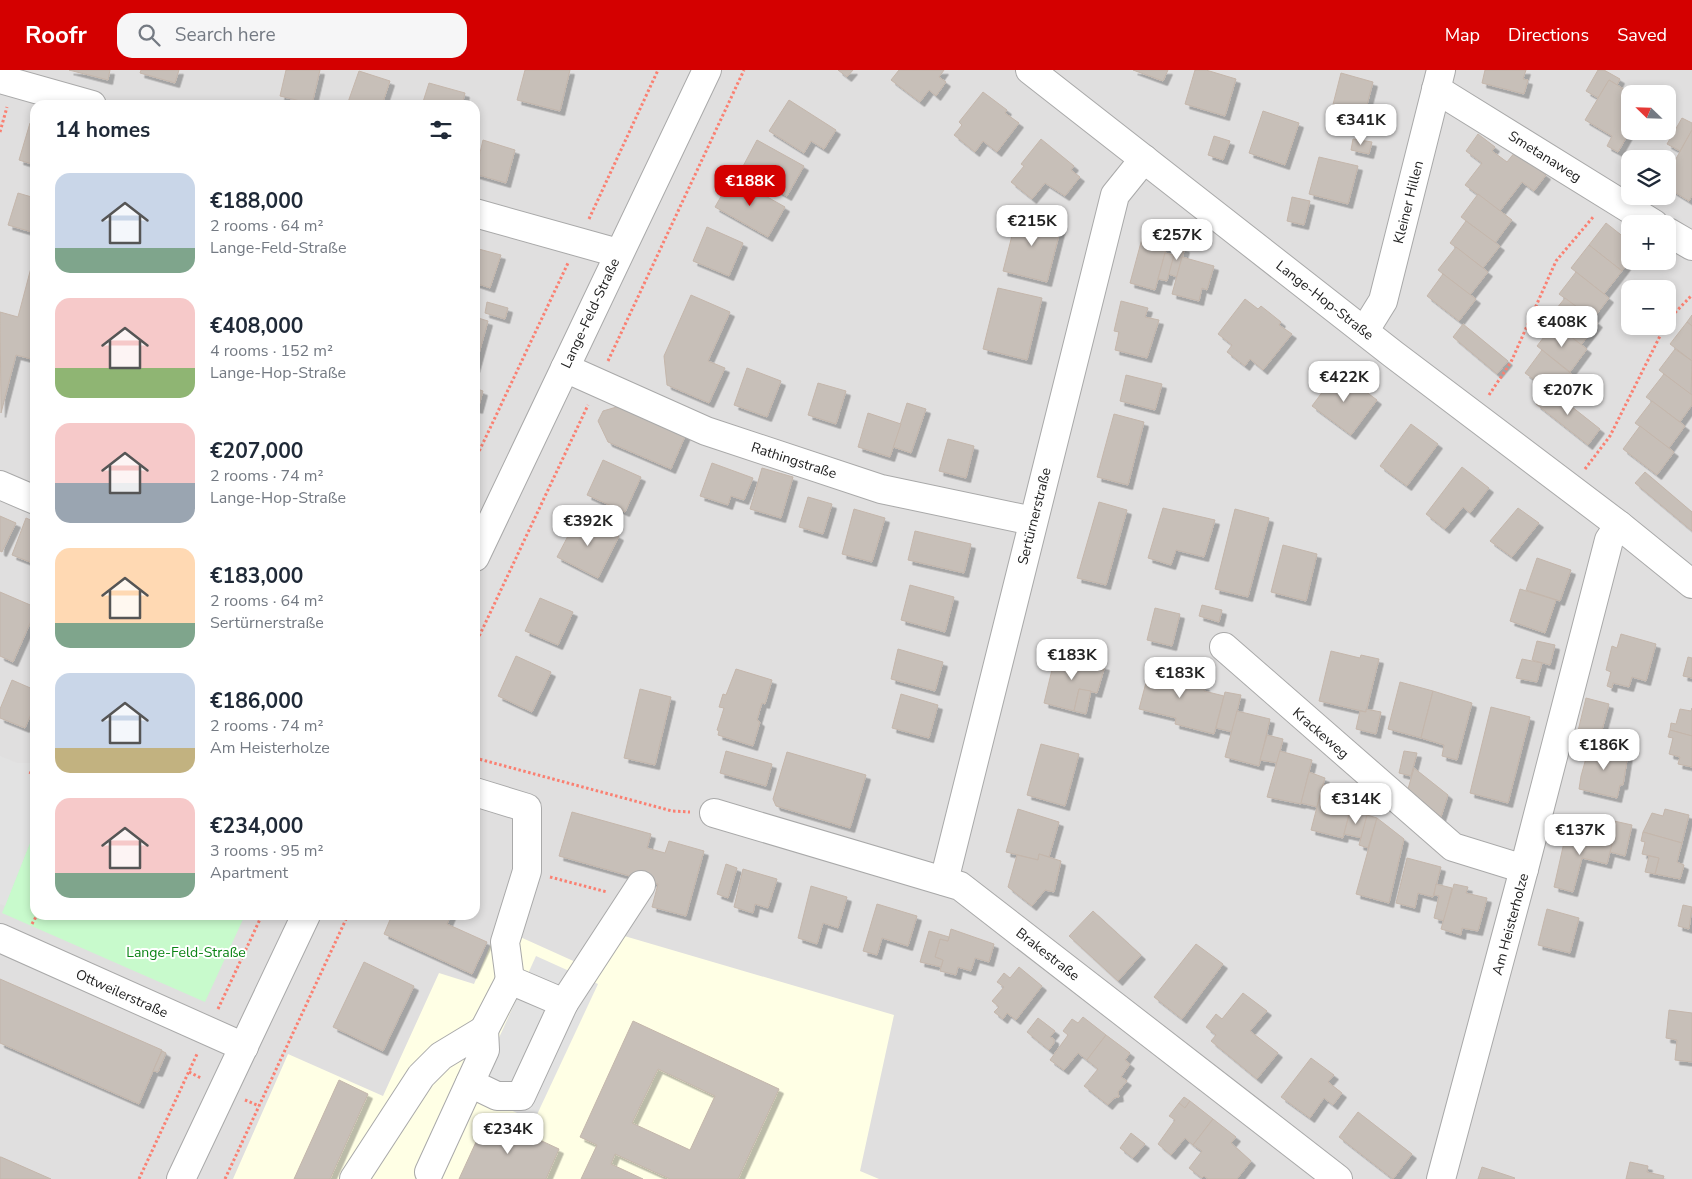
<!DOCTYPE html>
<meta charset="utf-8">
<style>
body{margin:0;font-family:"Nunito Sans",sans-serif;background:#f6f6f7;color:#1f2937;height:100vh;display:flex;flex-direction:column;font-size:19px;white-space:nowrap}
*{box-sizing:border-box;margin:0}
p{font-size:16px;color:#747a83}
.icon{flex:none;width:28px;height:28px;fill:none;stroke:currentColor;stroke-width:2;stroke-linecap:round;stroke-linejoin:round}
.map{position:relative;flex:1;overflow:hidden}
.side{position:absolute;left:30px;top:30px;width:450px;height:820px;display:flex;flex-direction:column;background:#fff;border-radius:15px;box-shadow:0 2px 8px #0003}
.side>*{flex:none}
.needle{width:32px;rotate:293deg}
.controls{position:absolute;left:1621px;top:15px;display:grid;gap:10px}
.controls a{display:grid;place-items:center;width:55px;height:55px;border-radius:10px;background:#fff;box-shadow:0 2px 8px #0003;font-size:25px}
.price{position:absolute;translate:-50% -42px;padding:0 11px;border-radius:10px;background:#fff;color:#222;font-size:16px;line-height:32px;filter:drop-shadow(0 1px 2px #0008)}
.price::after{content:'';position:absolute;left:50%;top:30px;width:15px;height:11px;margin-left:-8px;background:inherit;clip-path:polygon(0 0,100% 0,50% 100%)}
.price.on{background:#d40000;color:#fff}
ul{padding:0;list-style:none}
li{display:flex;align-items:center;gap:15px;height:125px;padding:0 25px}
li span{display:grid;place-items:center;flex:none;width:140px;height:100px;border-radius:15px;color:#555}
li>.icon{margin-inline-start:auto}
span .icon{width:60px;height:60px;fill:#fffc;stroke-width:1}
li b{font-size:21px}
h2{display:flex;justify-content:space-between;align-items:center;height:60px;padding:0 25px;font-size:21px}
header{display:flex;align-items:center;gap:30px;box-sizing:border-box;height:70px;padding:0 25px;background:#d40000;color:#fff}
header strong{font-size:24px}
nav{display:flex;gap:28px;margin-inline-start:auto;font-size:18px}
.search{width:350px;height:45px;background:#f6f6f7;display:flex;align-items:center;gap:12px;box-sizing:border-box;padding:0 18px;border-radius:15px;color:#747a83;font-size:19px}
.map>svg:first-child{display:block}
.residential{fill:#e0dfdf;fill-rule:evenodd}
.education{fill:#ffffe5}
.park{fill:#c8facc}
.parking{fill:#e2e2e2}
.building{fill:#c7bfb8;stroke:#c4b6ab;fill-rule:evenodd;filter:url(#shadow)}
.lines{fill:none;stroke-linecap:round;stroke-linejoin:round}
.minor-casing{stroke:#a9a9a9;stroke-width:30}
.path{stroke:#fa8072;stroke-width:3;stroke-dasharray:2.5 2.5;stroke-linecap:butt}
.minor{stroke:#fff;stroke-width:28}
.labels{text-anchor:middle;stroke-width:4;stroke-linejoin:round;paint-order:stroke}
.street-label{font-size:14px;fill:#222;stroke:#fff}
.park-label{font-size:14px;fill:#0c8416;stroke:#fff}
</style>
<header>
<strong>Roofr</strong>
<div class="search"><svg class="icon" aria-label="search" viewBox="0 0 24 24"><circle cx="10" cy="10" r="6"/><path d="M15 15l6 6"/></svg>Search here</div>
<nav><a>Map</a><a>Directions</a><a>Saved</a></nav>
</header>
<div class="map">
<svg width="1692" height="1109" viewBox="0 0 1692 1109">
<defs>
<filter id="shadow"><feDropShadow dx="4.5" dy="4.5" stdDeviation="0" flood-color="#0004"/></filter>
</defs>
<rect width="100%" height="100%" fill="#f2efe9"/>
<path class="residential" d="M0 0H1692V1109H0ZM1630 24H1668V61H1630ZM35 35H475V845H35ZM1630 89H1668V126H1630ZM1630 154H1668V191H1630ZM1630 219H1668V256H1630Z"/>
<polygon class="education" points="498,857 600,903 621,865 894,945 860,1101 879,1109 233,1109 288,984 383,1026 439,903 474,914"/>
<polygon class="park" points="35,760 35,845 245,845 205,932 2,843"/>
<g class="parking">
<polygon points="0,686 17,693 35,693 35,760 5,836 0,834"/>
<polygon points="536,886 598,914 534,1051 474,1023"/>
</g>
<g class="building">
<polygon points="69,0 110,0 108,10"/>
<polygon points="141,0 179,0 175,13 140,3"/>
<polygon points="286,0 320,0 312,34 280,26"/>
<polygon points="525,0 570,0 560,41 517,30"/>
<polygon points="838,0 853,0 847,7"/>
<polygon points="899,0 944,0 939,7 946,12 936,26 929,20 920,32 891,10"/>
<polygon points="1133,0 1168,0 1163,11"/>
<polygon points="1195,0 1206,0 1236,9 1225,46 1185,34"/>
<polygon points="1485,0 1526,0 1523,9 1528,10 1524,24 1482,13"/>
<polygon points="1598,0 1604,0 1620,9 1617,15 1609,10 1598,28 1586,21"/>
<polygon points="359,1 390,11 382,35 347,35"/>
<polygon points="1341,3 1373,12 1360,62 1328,54"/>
<polygon points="1609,10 1632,24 1630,24 1630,61 1618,82 1607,76 1612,66 1585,50"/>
<polygon points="429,13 465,23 462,35 422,35"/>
<polygon points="983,22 1007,40 1005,43 1019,53 997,82 983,71 975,82 954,65 962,55 959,52"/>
<polygon points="789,30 836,60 824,79 811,71 804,83 769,61"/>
<polygon points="1263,41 1299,53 1285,95 1249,83"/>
<polygon points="1682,48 1692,53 1692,60 1680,81 1667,74"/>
<polygon points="30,53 35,54 35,95 19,90"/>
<polygon points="1692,60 1692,126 1689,131 1668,118 1668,103"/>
<polygon points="1478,64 1495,77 1492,81 1507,92 1515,82 1546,105 1534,121 1522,112 1500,141 1465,115 1482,93 1466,81"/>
<polygon points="1214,66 1230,71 1223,90 1208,85"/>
<polygon points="1041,69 1074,96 1071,100 1080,107 1065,126 1045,113 1032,129 1011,112 1024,96 1021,94"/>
<polygon points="1353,69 1372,72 1369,84 1351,80"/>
<polygon points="483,70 515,80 506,113 475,104"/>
<polygon points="757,70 804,96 787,126 741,100"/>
<polygon points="1319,87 1358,96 1348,134 1309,124"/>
<polygon points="732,107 785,137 768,167 715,137"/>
<polygon points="18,123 35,128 35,163 8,155"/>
<polygon points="1478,124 1512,150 1495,173 1461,147"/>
<polygon points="1292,127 1310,131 1304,155 1287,151"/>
<polygon points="1018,142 1062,153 1047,212 1003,201"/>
<polygon points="1466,151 1500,176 1483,198 1450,173"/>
<polygon points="1606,153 1630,172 1630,190 1622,201 1589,175"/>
<polygon points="707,157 743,173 729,206 693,191"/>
<polygon points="1143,165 1168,172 1155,220 1130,213"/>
<polygon points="1176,175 1185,178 1177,207 1168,204"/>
<polygon points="1589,175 1622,201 1604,224 1571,198"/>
<polygon points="1456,177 1488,202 1470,225 1438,200"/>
<polygon points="475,178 501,185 490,218 475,213"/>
<polygon points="1165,183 1174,185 1167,211 1158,209"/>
<polygon points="1182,187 1214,196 1207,220 1202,218 1199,231 1172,224"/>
<polygon points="32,194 35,195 35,290 16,285 1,343 0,242 18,247"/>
<polygon points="1576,202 1609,228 1593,249 1559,224"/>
<polygon points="1443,204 1476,229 1459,251 1427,226"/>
<polygon points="998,218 1042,228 1027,290 983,279"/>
<polygon points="691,225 730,242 708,291 725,298 709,333 667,315 664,286"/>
<polygon points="1565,228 1598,253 1581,275 1548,249"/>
<polygon points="1245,229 1258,239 1261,236 1281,252 1279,255 1292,264 1263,300 1250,289 1245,296 1227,282 1232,275 1218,264"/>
<polygon points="1121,231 1148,238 1145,247 1159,250 1147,288 1115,280 1119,262 1114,261"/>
<polygon points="487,232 508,238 505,249 485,243"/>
<polygon points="1692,245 1692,256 1687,252"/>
<polygon points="475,247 488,251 475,298"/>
<polygon points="1687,252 1692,256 1692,291 1670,274"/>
<polygon points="1463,254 1508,291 1497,304 1453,267"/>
<polygon points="1554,254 1587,279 1570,302 1537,276"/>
<polygon points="1675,279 1692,291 1691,325 1659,300"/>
<polygon points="1542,280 1574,306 1559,327 1525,303"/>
<polygon points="747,298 781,311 767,347 734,335"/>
<polygon points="1338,301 1377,330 1351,365 1312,336"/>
<polygon points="1664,304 1692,325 1692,335 1680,352 1646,327"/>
<polygon points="1126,305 1162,314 1155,340 1120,331"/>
<polygon points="818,313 846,321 836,354 808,345"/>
<polygon points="475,318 483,321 478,339 475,338"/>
<polygon points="1548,318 1600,359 1588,375 1536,334"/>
<polygon points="1652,331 1685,356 1669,378 1635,353"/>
<polygon points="907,333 926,339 911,383 893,377"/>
<polygon points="620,336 686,364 671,399 608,372 598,351 603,341"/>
<polygon points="868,343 901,354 890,387 858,377"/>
<polygon points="1114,344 1144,352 1128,415 1097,407"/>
<polygon points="1411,354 1438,374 1407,416 1380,396"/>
<polygon points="1640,356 1674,382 1657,405 1623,379"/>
<polygon points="948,369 974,376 966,408 939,401"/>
<polygon points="603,390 641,407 625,442 587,425"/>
<polygon points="712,393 753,408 744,430 731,426 728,435 700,426"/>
<polygon points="1462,397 1489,418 1470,443 1463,437 1445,459 1426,444"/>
<polygon points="762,398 793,407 781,448 750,439"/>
<polygon points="1645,402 1692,442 1692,461 1635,413"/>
<polygon points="808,427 832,434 823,464 799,457"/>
<polygon points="1099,432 1127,440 1106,515 1077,508"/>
<polygon points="1163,438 1215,450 1204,487 1176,480 1171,495 1148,488"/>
<polygon points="1518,438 1539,453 1512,487 1490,471"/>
<polygon points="854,439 885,448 872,492 842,484"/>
<polygon points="1235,439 1269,448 1248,527 1215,519"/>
<polygon points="579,445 619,466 598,508 557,487"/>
<polygon points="0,446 16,453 2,482 0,481"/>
<polygon points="26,448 35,452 35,494 12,485"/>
<polygon points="915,461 971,474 964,503 908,490"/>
<polygon points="1283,475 1317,484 1306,531 1271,522"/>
<polygon points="1537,488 1571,500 1560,531 1526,520"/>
<polygon points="910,515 954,527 945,562 901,550"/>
<polygon points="1520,519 1556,530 1545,563 1510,551"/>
<polygon points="0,522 35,537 35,542 13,592 0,586"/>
<polygon points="540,528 573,542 558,575 525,561"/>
<polygon points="1202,535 1222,540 1219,552 1199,546"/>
<polygon points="1155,538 1180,544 1172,576 1147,570"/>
<polygon points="1621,564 1656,574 1646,611 1632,607 1629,617 1613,613 1612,618 1607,616 1611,602 1606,600 1612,576 1617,578"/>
<polygon points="1537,571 1555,575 1550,595 1532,590"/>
<polygon points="898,579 943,592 935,621 891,609"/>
<polygon points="1331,581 1360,588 1361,585 1379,589 1366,642 1319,631"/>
<polygon points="1056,583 1105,596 1097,623 1079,619 1074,641 1044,633"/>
<polygon points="516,586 551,602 532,642 498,626"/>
<polygon points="1688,587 1692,588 1692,608 1683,606"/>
<polygon points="1522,589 1542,593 1537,612 1516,608"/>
<polygon points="1152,590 1174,595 1171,606 1205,616 1204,621 1224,626 1214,664 1175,654 1176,648 1139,639"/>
<polygon points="736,599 772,610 765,634 762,633 757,650 760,652 753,676 718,665 719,661 717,660 724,638 719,637 723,624 726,625"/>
<polygon points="12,610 35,620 35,635 25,658 0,648 0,639"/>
<polygon points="1400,612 1433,621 1421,668 1388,659"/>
<polygon points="640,619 671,627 655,695 624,688"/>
<polygon points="1079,619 1091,621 1086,644 1074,641"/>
<polygon points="1433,621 1472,633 1457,690 1442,686 1444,675 1421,668"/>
<polygon points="1225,622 1241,625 1232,662 1216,658"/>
<polygon points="901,624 938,635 929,668 892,658"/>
<polygon points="1586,628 1609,634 1599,671 1577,665"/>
<polygon points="1491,637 1530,647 1508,733 1470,723"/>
<polygon points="1692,638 1692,666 1670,660 1671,653 1676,654 1680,639 1691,641"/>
<polygon points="1366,639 1381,642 1376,664 1356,659 1360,641 1366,642"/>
<polygon points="1237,641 1270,649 1259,696 1225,687"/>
<polygon points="1670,660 1692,666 1692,697 1678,694 1680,687 1669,684 1673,668 1668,667"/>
<polygon points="1267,665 1283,669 1277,693 1260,690"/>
<polygon points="1041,674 1079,684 1065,736 1027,725"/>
<polygon points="1590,674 1628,684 1623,715 1620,715 1617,728 1579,719 1581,706"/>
<polygon points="726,681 772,694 766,716 720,703"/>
<polygon points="1280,681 1312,690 1301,734 1267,727"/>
<polygon points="1404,681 1417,683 1411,706 1399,703"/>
<polygon points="787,682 866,705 850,758 776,736 773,729"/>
<polygon points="1414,698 1448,725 1441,747 1408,719"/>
<polygon points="1309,702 1325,708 1317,737 1301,733"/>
<polygon points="1323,714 1354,726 1343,768 1311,760"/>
<polygon points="1018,739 1059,752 1049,787 1039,784 1038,790 1006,782"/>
<polygon points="1665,739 1689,745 1682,773 1643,762 1652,743 1663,746"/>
<polygon points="1350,741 1367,745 1362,768 1344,764"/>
<polygon points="572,742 651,764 647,778 665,783 669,771 704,781 686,846 652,837 658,814 559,786"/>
<polygon points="1367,745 1377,748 1368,778 1359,775"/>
<polygon points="1377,748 1404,769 1389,833 1356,824"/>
<polygon points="1605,749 1632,755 1625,786 1610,782 1613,770 1601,767"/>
<polygon points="1567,759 1613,770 1607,794 1582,788 1573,822 1554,817"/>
<polygon points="1643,762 1682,773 1677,792 1684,795 1680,809 1655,804 1659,788 1642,784 1645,772 1641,771"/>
<polygon points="1039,784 1061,791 1054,822 1045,820 1032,836 1008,817 1017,785 1038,790"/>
<polygon points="1649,786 1659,788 1655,804 1645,802"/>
<polygon points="1407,788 1441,797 1433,827 1418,823 1415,838 1396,833"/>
<polygon points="726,794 737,798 728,828 717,824"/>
<polygon points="743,799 777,809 768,838 755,834 753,843 734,837"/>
<polygon points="1436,814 1452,818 1444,851 1434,848 1439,826 1434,825"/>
<polygon points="1454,814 1468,817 1466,823 1487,828 1478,861 1462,858 1461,865 1441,859"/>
<polygon points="811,816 847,827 838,858 823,853 817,874 798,868"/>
<polygon points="877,834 917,846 908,876 882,868 877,885 863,881"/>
<polygon points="1683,835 1692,837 1689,859 1678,856"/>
<polygon points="1547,839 1579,848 1570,883 1538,875"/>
<polygon points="1093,841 1141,885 1118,911 1069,866"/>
<polygon points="392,845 451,845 447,854 487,872 472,904 384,864"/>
<polygon points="951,859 994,874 989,892 975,888 971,901 958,897 956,905 940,901 943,890 935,887 940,869 948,871"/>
<polygon points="929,861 949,867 948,871 940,869 935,887 943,890 941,897 920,892"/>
<polygon points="1196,874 1223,894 1182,949 1154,927"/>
<polygon points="364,892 414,916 383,981 333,957"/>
<polygon points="1019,897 1042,916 1016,950 1007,943 1003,949 994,942 999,937 992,931 1004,917 997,912 1004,903 1010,908"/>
<polygon points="0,909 162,980 139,1034 0,973"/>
<polygon points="1243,923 1267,941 1250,961 1278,983 1257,1009 1211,971 1216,965 1206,957 1216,944 1222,949"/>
<polygon points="1669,940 1692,943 1692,992 1675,990 1677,970 1666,968"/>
<polygon points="1083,947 1106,965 1087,990 1078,983 1064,1000 1050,990 1068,965 1063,961 1072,949 1078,953"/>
<polygon points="1038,948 1055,961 1050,967 1054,969 1054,973 1049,980 1027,962"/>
<path d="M633 951 779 1019 738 1109H670L615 1084 611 1094 643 1109H581L597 1075 580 1067ZM658 999 715 1026 690 1080 632 1053Z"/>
<polygon points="1106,965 1130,983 1125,990 1130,994 1121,1007 1127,1011 1118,1022 1119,1027 1114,1028 1108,1035 1084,1016 1098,999 1087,990"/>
<polygon points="162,981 166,983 158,1002 153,1001"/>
<polygon points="1311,988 1334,1005 1328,1012 1342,1023 1333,1035 1324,1028 1310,1048 1281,1027"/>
<polygon points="339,1010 368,1024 330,1109 294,1109"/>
<polygon points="1184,1027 1190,1031 1185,1038 1179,1033"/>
<polygon points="1190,1031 1213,1049 1193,1075 1185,1068 1171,1085 1158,1074 1175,1050 1169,1046 1179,1033 1185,1038"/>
<polygon points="1358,1042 1412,1084 1393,1109 1339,1067"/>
<polygon points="488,1046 559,1079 546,1109 459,1109"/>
<polygon points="1213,1049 1236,1067 1231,1073 1251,1091 1237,1109 1208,1109 1204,1106 1202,1108 1189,1098 1202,1081 1193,1075"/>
<polygon points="1131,1063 1145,1074 1133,1088 1120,1078"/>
<polygon points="0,1087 1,1087 51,1109 0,1109"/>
<polygon points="1630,1092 1648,1096 1647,1102 1664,1106 1663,1109 1626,1109"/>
<polygon points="1482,1097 1515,1108 1514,1109 1478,1109"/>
</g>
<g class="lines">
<defs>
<g id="minor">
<polyline points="1030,0 1393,284 1619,455 1692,514"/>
<polyline points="0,9 92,35"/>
<polyline points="1436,19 1654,154"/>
<polyline points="475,143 618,183"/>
<polyline points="1668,162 1692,176"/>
<polyline points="1365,260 1383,231 1441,0"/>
<polyline points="565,298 706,361 881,419 1033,451"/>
<polyline points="0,415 35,430"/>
<polyline points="475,487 707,0"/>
<polyline points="1224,577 1453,777 1524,799"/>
<polyline points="475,722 527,738 527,801 505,872 510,910"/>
<polyline points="714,743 960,816 1338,1109"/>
<polyline points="944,811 1115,125 1144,89"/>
<polyline points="0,868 244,977"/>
<polyline points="564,933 641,815"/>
<polyline points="470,1013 497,1026 521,1026 564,933 510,910 484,960"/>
<polyline points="181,1109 306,845"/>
<polyline points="354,1109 421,1006 441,986 484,960 485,980 429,1102"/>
<polyline points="1441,1109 1524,799 1609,470 1619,455"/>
</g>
</defs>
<use href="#minor" class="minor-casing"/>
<g class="path">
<polyline points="0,62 7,37"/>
<polyline points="589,149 658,0"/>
<polyline points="1668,250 1692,225"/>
<polyline points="608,291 744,0"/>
<polyline points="1489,325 1511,292 1556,191 1594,146"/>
<polyline points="475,390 568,193"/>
<polyline points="1585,399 1610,366 1665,256"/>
<polyline points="475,575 588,335"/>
<polyline points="475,688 672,741 690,742"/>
<polyline points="30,704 35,693"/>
<polyline points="550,807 607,822"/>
<polyline points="32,854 37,845"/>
<polyline points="218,939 262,845"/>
<polyline points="189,1002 201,1008"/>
<polyline points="245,1030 259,1036"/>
<polyline points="139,1109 197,984"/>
<polyline points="225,1109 348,845"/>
</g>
<use href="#minor" class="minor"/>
</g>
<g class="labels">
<g class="street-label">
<text transform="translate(1545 86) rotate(32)" y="5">Smetanaweg</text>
<text transform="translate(1408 132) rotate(-76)" y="5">Kleiner Hillen</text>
<text transform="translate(1325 230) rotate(38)" y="5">Lange-Hop-Straße</text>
<text transform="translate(590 243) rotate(-65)" y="5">Lange-Feld-Straße</text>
<text transform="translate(794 390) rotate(18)" y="5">Rathingstraße</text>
<text transform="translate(1034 446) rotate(-76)" y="5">Sertürnerstraße</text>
<text transform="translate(1321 663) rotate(41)" y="5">Krackeweg</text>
<text transform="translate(1510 854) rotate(-75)" y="5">Am Heisterholze</text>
<text transform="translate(1048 884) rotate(38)" y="5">Brakestraße</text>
<text transform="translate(122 923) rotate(24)" y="5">Ottweilerstraße</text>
</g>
<g class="park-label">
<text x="186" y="887">Lange-Feld-Straße</text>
</g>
</g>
</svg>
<div class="controls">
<a><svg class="needle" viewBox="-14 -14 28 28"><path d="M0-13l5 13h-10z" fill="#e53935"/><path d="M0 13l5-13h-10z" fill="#747a83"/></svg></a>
<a><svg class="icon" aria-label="layers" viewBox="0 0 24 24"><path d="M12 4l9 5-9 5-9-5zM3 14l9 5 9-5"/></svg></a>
<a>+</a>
<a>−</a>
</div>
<b class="price" style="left:1361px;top:76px">€341K</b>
<b class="price on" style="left:750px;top:137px">€188K</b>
<b class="price" style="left:1032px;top:177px">€215K</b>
<b class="price" style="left:1177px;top:191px">€257K</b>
<b class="price" style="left:1562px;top:278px">€408K</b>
<b class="price" style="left:1344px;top:333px">€422K</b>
<b class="price" style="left:1568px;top:346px">€207K</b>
<b class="price" style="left:588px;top:477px">€392K</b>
<b class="price" style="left:1072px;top:611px">€183K</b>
<b class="price" style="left:1180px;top:629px">€183K</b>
<b class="price" style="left:1604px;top:701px">€186K</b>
<b class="price" style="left:1356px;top:755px">€314K</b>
<b class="price" style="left:1580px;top:786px">€137K</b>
<b class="price" style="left:508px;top:1085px">€234K</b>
<section class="side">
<h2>14 homes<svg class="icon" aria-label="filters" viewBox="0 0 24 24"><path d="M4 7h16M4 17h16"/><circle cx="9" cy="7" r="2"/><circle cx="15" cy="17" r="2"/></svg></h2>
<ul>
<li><span style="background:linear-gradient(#c9d6e8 75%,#7fa58c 0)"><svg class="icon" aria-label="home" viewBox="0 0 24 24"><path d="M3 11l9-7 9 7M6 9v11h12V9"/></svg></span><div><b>€188,000</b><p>2 rooms · 64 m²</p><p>Lange-Feld-Straße</p></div></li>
<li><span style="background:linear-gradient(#f6c9c9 70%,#8fb573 0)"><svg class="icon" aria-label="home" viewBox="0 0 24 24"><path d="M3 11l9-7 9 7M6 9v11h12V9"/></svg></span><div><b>€408,000</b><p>4 rooms · 152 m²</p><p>Lange-Hop-Straße</p></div></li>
<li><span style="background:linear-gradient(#f6c9c9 60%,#9aa5b1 0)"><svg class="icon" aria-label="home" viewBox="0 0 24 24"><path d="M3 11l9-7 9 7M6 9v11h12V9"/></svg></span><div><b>€207,000</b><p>2 rooms · 74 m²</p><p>Lange-Hop-Straße</p></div></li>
<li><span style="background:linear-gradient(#ffd9b3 75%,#7fa58c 0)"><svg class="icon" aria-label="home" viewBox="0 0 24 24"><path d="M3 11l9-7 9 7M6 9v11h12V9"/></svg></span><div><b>€183,000</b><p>2 rooms · 64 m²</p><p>Sertürnerstraße</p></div></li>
<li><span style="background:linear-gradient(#c9d6e8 75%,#c2b280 0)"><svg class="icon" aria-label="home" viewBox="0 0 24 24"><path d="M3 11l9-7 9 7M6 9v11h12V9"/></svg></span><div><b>€186,000</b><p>2 rooms · 74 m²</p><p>Am Heisterholze</p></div></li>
<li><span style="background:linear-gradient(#f6c9c9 75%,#7fa58c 0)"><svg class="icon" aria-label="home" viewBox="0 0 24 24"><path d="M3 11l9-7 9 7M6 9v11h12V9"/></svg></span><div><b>€234,000</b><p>3 rooms · 95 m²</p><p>Apartment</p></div></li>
</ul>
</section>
</div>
